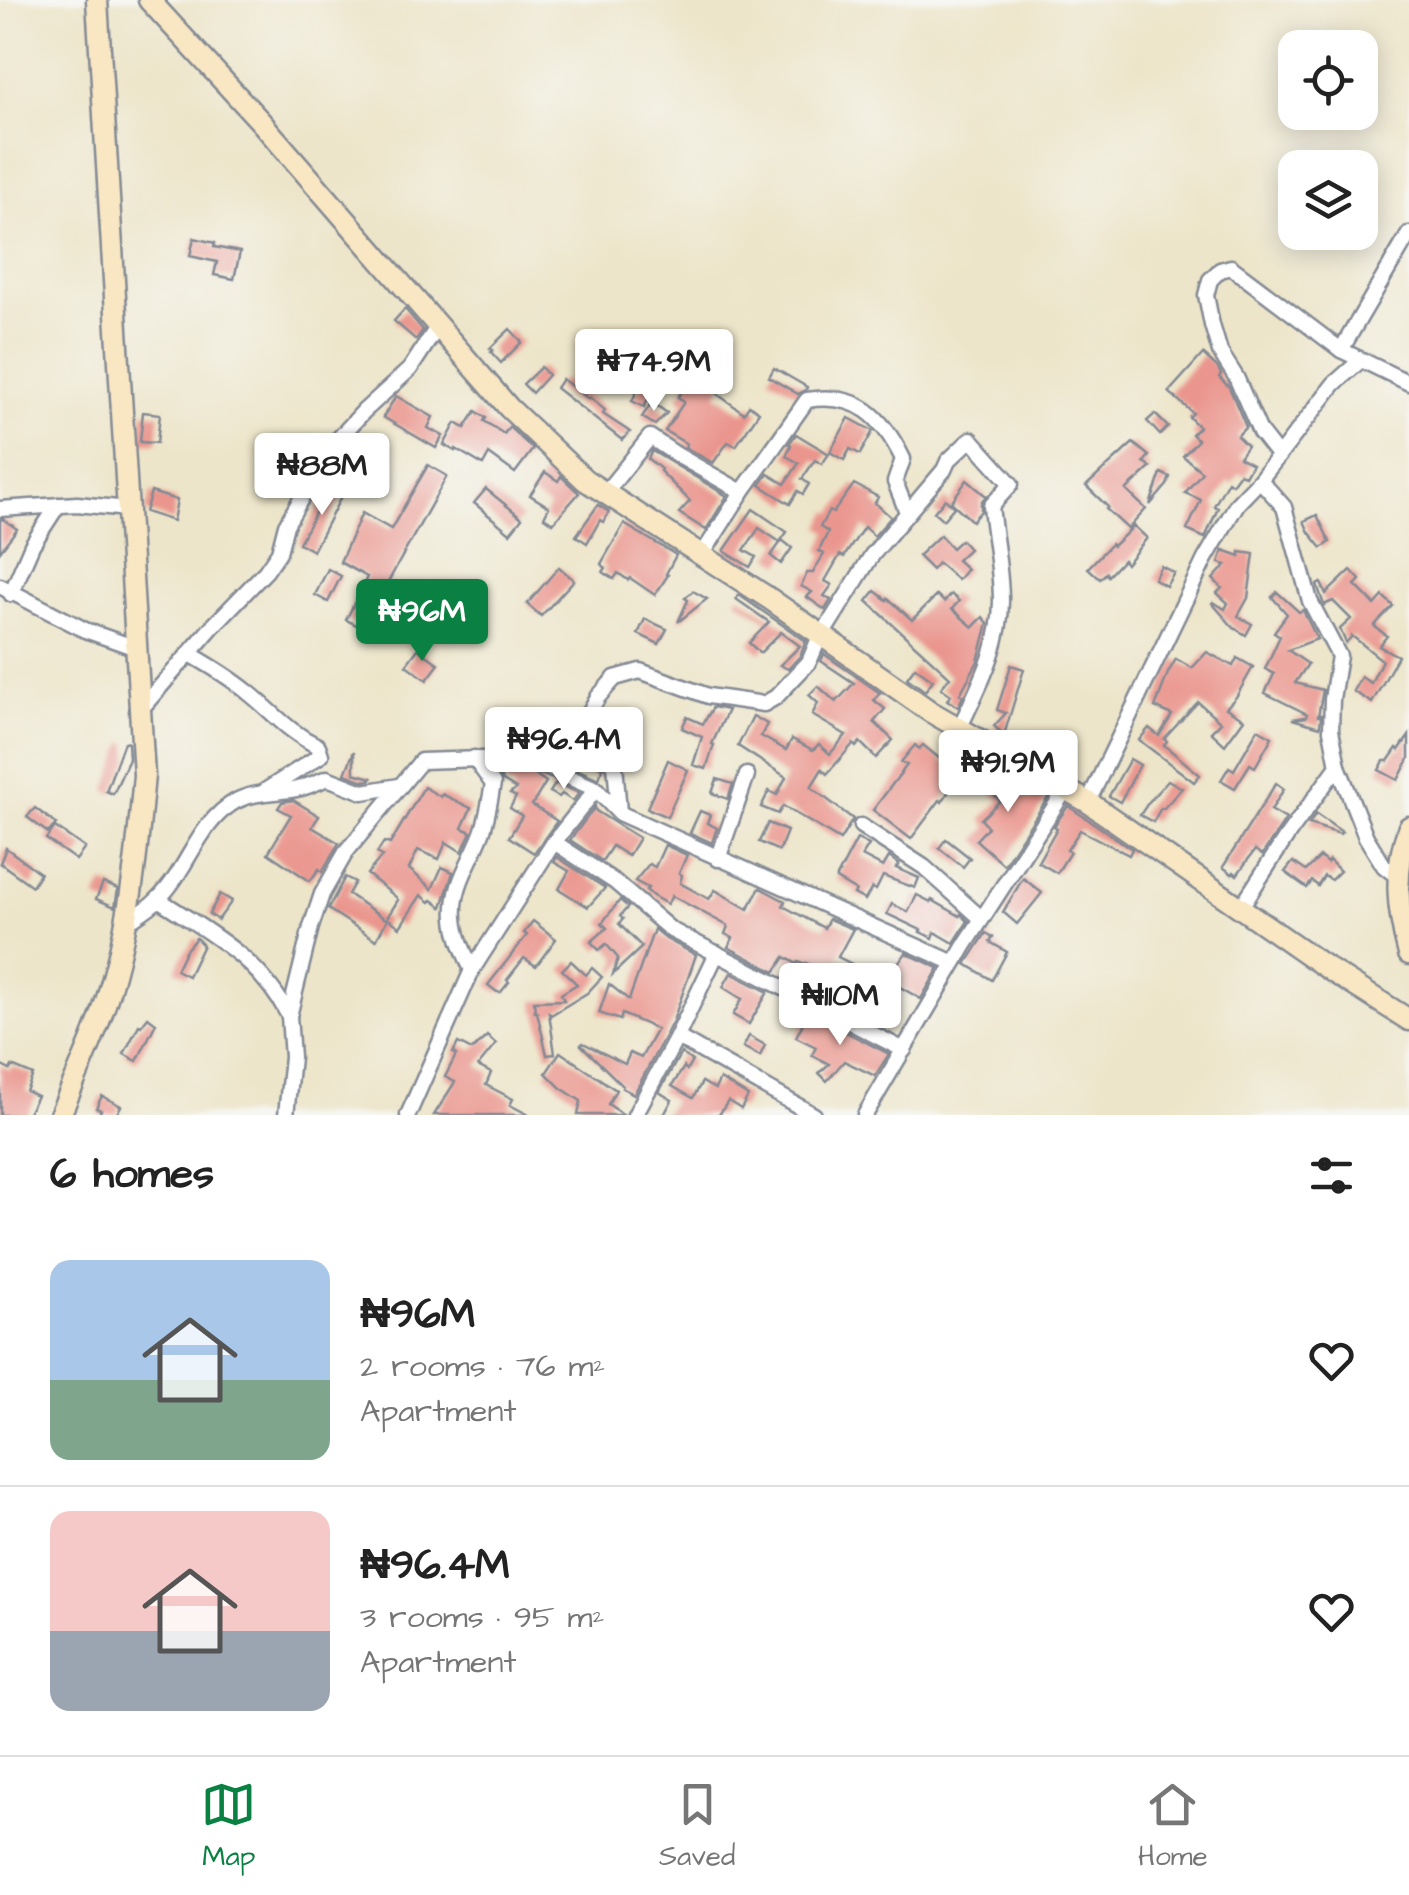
<!DOCTYPE html>
<meta charset="utf-8">
<style>
body{margin:0;font-family:"Architects Daughter",sans-serif;background:#f2f2f2;color:#222;height:100vh;display:flex;flex-direction:column;font-size:38px;white-space:nowrap}
*{box-sizing:border-box;margin:0}
p{font-size:32px;color:#767676}
.icon{flex:none;width:55px;height:55px;fill:none;stroke:currentColor;stroke-width:2;stroke-linecap:round;stroke-linejoin:round}
.map{position:relative;height:1115px;overflow:hidden}
.drawer{display:flex;flex-direction:column;background:#fff;flex:1}
.drawer>*{flex:none}
.buttons{position:absolute;left:1278px;top:30px;display:grid;gap:20px}
.buttons a{display:grid;place-items:center;width:100px;height:100px;border-radius:20px;background:#fff;box-shadow:0 5px 25px #0003;font-size:50px}
.price{position:absolute;translate:-50% -85px;padding:0 22px;border-radius:10px;background:#fff;color:#222;font-size:32px;line-height:65px;filter:drop-shadow(0 2px 5px #0008)}
.price::after{content:'';position:absolute;left:50%;top:60px;width:30px;height:22px;margin-left:-15px;background:inherit;clip-path:polygon(0 0,100% 0,50% 100%)}
.price.on{background:#0b8043;color:#fff}
ul{padding:0;list-style:none}
li{display:flex;align-items:center;gap:30px;height:250px;padding:0 50px}
li+li{border-top:2px solid #e0e0e0}
li span{display:grid;place-items:center;flex:none;width:280px;height:200px;border-radius:20px;color:#555}
li>.icon{margin-inline-start:auto}
span .icon{width:120px;height:120px;fill:#fffc;stroke-width:1}
li b{font-size:42px}
h2{display:flex;justify-content:space-between;align-items:center;height:120px;padding:0 50px;font-size:42px}
.dock{display:flex;justify-content:space-around;align-items:center;height:140px;border-top:2px solid #e0e0e0;background:#fff;font-size:28px;color:#767676}
.dock a{display:grid;justify-items:center;gap:5px}
.dock .on{color:#0b8043}
.map>svg:first-child{display:block}
.building{fill:#ea968e}
.lines{fill:none;stroke-linecap:round;stroke-linejoin:round}
.street-casing{stroke:#848a94;stroke-width:19}
.secondary-casing{stroke:#848a94;stroke-width:25}
.street{stroke:#fff;stroke-width:14}
.secondary{stroke:#f9e7c3;stroke-width:20}
</style>
<div class="map">
<svg width="1409" height="1115" viewBox="0 0 1409 1115">
<rect width="100%" height="100%" fill="#f6f6f2"/>
<filter id="ink" filterUnits="userSpaceOnUse"><feTurbulence type="fractalNoise" baseFrequency=".01" numOctaves="2"/><feDisplacementMap in="SourceGraphic" scale="20" xChannelSelector="R" yChannelSelector="G"/><feConvolveMatrix kernelMatrix="1 2 1 2 8 2 1 2 1" color-interpolation-filters="sRGB"/></filter>
<filter id="wash" filterUnits="userSpaceOnUse"><feTurbulence type="fractalNoise" baseFrequency=".0048" numOctaves="4" result="noise"/><feDisplacementMap in="SourceGraphic" scale="40" xChannelSelector="R" yChannelSelector="G"/><feGaussianBlur stdDeviation="2.25" result="paint"/><feColorMatrix in="noise" values="0 0 0 0 0 0 0 0 0 0 0 0 0 0 0 0 0 1.4 0 .05"/><feComposite in="paint" operator="in"/></filter>
<g filter="url(#wash)">
<rect width="100%" height="100%" fill="#ede5c9"/>
<g id="blocks">
<g class="building">
<polygon points="194,238 215,243 214,247 240,252 234,279 214,275 217,262 190,256"/>
<polygon points="405,309 423,330 416,340 394,321"/>
<polygon points="510,329 522,342 501,363 491,352 493,350 490,348"/>
<polygon points="1203,354 1217,367 1221,374 1219,377 1229,387 1246,427 1237,436 1247,446 1239,457 1252,464 1245,476 1240,473 1232,484 1228,481 1214,506 1218,508 1205,538 1187,530 1201,500 1185,493 1202,472 1183,456 1198,440 1192,434 1199,427 1189,417 1193,413 1169,392"/>
<polygon points="689,362 723,385 717,394 744,413 749,405 759,412 736,446 728,442 713,463 685,447 687,444 665,431 684,402 678,397 690,380 682,375"/>
<polygon points="541,367 548,375 532,393 523,384"/>
<polygon points="774,368 807,387 806,390 798,394 769,377"/>
<polygon points="644,378 656,384 644,407 632,401"/>
<polygon points="562,379 589,399 590,398 605,410 603,414 630,432 622,440 556,388"/>
<polygon points="396,396 433,417 428,428 443,436 436,448 383,417"/>
<polygon points="652,402 667,413 655,425 642,417"/>
<polygon points="476,411 486,418 484,421 504,434 509,427 533,449 515,473 489,454 483,465 456,449 455,451 444,445 456,423 465,428"/>
<polygon points="143,412 160,414 157,443 140,442"/>
<polygon points="1155,414 1168,427 1160,435 1147,421"/>
<polygon points="849,418 873,431 860,454 850,449 844,460 830,452"/>
<polygon points="796,434 829,454 822,464 815,460 802,479 809,484 803,494 798,491 790,504 760,485 768,474 785,484 799,463 786,456 791,445 789,444"/>
<polygon points="1133,443 1149,456 1144,462 1151,467 1126,490 1146,509 1128,529 1106,509 1108,507 1086,486"/>
<polygon points="652,451 727,496 706,530 679,513 690,501 660,471 661,469 648,459"/>
<polygon points="428,465 447,476 388,582 365,629 346,620 367,577 340,562 362,513 391,529"/>
<polygon points="545,472 558,481 561,476 579,493 553,523 544,517 549,507 530,495"/>
<polygon points="1161,473 1170,477 1167,485 1150,505"/>
<polygon points="967,480 986,496 981,502 981,511 972,521 951,502"/>
<polygon points="331,484 344,491 313,551 299,543"/>
<polygon points="854,484 878,497 875,503 891,517 874,536 864,527 844,557 840,555 825,581 832,585 824,596 831,600 825,610 807,597 812,592 801,586 807,573 813,573 824,554 819,551 828,532 820,527 829,511 833,513"/>
<polygon points="486,489 522,518 510,533 474,503"/>
<polygon points="151,492 177,500 173,521 145,512"/>
<polygon points="945,499 954,507 943,520 934,512"/>
<polygon points="598,505 609,512 603,522 600,520 587,543 576,536"/>
<polygon points="753,509 787,532 780,542 759,528 744,550 756,557 750,567 724,551"/>
<polygon points="1317,515 1330,542 1322,548 1309,532 1304,521"/>
<polygon points="3,519 17,529 0,551 0,520"/>
<polygon points="624,524 676,555 666,574 668,575 655,595 630,578 628,580 618,573 614,579 603,572 606,568 601,564"/>
<polygon points="1134,526 1147,538 1126,564 1123,560 1108,576 1106,573 1100,579 1088,568 1111,544 1113,546"/>
<polygon points="940,535 952,548 961,540 969,549 957,560 967,569 958,580 938,563 932,570 918,556"/>
<polygon points="782,540 792,548 781,564 771,556"/>
<polygon points="1223,550 1240,556 1240,552 1254,554 1248,598 1238,616 1252,624 1246,635 1234,628 1212,603 1213,602 1225,609 1228,603 1217,593 1222,588 1213,579 1226,565 1219,563"/>
<polygon points="1161,566 1174,573 1166,586 1154,579"/>
<polygon points="559,567 574,580 541,616 527,604"/>
<polygon points="328,569 341,576 328,602 315,595"/>
<polygon points="1351,570 1360,580 1355,585 1375,605 1383,596 1393,606 1374,626 1387,636 1379,646 1398,656 1372,703 1353,691 1361,677 1371,683 1382,660 1352,636 1346,643 1340,629 1351,619 1333,601 1324,605 1317,585 1321,583 1326,594"/>
<polygon points="693,591 707,599 678,622 688,600 685,598"/>
<polygon points="875,591 887,600 888,598 912,620 937,595 944,602 951,594 959,601 952,609 973,627 983,617 988,623 978,661 960,694 963,696 958,707 947,700 951,695 941,688 950,677 867,601"/>
<polygon points="1277,592 1299,612 1303,610 1317,639 1288,650 1308,664 1295,683 1323,690 1318,716 1321,715 1320,727 1292,719 1306,717 1307,714 1265,693 1274,674 1265,669 1280,636 1274,632 1287,614 1272,597"/>
<polygon points="739,595 806,641 800,656 788,669 780,665 800,646 781,632 760,653 749,643 769,622 736,599"/>
<polygon points="645,619 667,629 659,644 638,634"/>
<polygon points="418,649 439,664 427,680 406,665"/>
<polygon points="1207,652 1233,666 1237,658 1253,667 1236,697 1226,708 1244,719 1225,745 1211,732 1221,722 1198,702 1164,739 1167,741 1164,745 1200,775 1194,782 1139,740 1149,728 1159,736 1172,715 1155,707 1168,673 1176,659 1192,668"/>
<polygon points="824,654 880,693 874,700 885,709 874,722 893,740 876,758 860,742 856,747 853,744 827,774 822,769 811,787 853,819 840,840 783,806 778,814 761,807 769,791 777,795 786,777 738,746 753,716 767,724 761,736 786,750 792,739 813,750 819,744 830,754 846,735 812,715 818,703 809,695 818,686 836,702 854,683 821,661"/>
<polygon points="1011,665 1024,669 1004,735 994,726 1006,713 997,710"/>
<polygon points="915,667 933,680 925,691 907,678"/>
<polygon points="713,707 728,710 712,744 714,745 706,769 693,765 702,737 682,728 687,717 703,724"/>
<polygon points="1258,729 1272,737 1255,767 1250,764 1235,788 1221,780 1229,767 1234,770"/>
<polygon points="1409,736 1409,759 1398,780 1379,770 1384,761 1388,761 1397,748 1399,750"/>
<polygon points="124,742 128,743 129,759 113,794 106,791"/>
<polygon points="915,745 919,749 923,745 945,763 963,746 981,763 949,791 942,802 940,800 911,839 873,810 907,765 901,762"/>
<polygon points="354,751 354,773 372,778 370,780 364,781 345,774"/>
<polygon points="579,753 602,768 599,779 571,767"/>
<polygon points="1130,759 1140,765 1120,802 1109,796"/>
<polygon points="668,760 688,770 667,817 647,808"/>
<polygon points="990,762 1003,769 1001,772 1021,790 1023,787 1036,796 1040,790 1049,796 1004,865 976,840 988,827 981,819 1000,801 990,791 997,782 983,770"/>
<polygon points="502,769 511,769 536,775 546,782 532,805 557,821 534,853 509,837 522,816 510,808 516,797 510,794 516,789 503,781 499,774"/>
<polygon points="717,779 733,784 728,799 712,793"/>
<polygon points="1168,780 1182,788 1163,809 1161,808 1153,822 1140,815 1148,803"/>
<polygon points="556,783 579,793 573,801 562,794 559,797 550,792"/>
<polygon points="1276,783 1284,789 1271,810 1286,819 1262,855 1255,850 1237,875 1234,872 1232,874 1223,867"/>
<polygon points="424,787 441,797 442,794 471,808 462,828 471,832 462,852 446,842 439,859 418,850 409,869 432,889 442,867 453,872 442,907 432,900 430,902 421,895 400,927 387,918 398,900 396,897 367,874 382,856 377,853 384,842 390,844"/>
<polygon points="293,800 319,816 312,827 339,843 322,872 319,869 310,881 268,853 291,815 278,808 282,802"/>
<polygon points="1068,806 1132,849 1129,855 1080,830 1067,850 1070,852 1057,873 1038,862 1057,828 1054,826"/>
<polygon points="595,807 596,811 639,838 628,856 612,846 602,861 570,840"/>
<polygon points="35,808 56,824 48,833 27,817"/>
<polygon points="700,811 710,815 707,823 717,828 712,843 690,833"/>
<polygon points="1316,814 1342,832 1340,834 1309,824"/>
<polygon points="768,823 787,831 779,851 759,842"/>
<polygon points="55,827 85,848 76,860 46,839"/>
<polygon points="857,839 869,845 862,856 883,867 889,857 899,864 896,868 919,878 915,888 883,876 876,890 872,888 865,900 854,894 856,891 836,879"/>
<polygon points="946,839 970,858 963,867 939,848"/>
<polygon points="665,845 687,855 679,873 682,875 680,883 709,899 715,890 748,909 760,888 785,901 783,906 824,928 829,919 853,929 838,957 880,978 870,995 806,963 805,965 798,962 797,964 785,957 775,972 728,947 733,938 725,934 728,926 672,896 667,904 653,896 646,890 648,888 635,881 649,864 655,867"/>
<polygon points="6,848 40,873 32,886 0,863"/>
<polygon points="557,857 605,888 588,907 559,889 569,871 554,862"/>
<polygon points="1320,857 1327,863 1329,860 1340,871 1331,880 1324,876 1318,886 1312,881 1307,888 1285,872 1293,862 1306,871"/>
<polygon points="345,877 355,882 348,894 387,920 376,940 328,909"/>
<polygon points="1023,878 1042,893 1017,924 1003,912"/>
<polygon points="103,883 118,889 115,907 96,899"/>
<polygon points="220,894 232,901 218,920 209,914"/>
<polygon points="917,895 931,902 932,900 960,916 961,914 968,921 954,943 935,932 933,938 920,932 921,930 887,914 892,904 908,912"/>
<polygon points="620,900 628,907 620,916 623,919 619,924 642,947 613,974 618,958 606,944 599,950 591,942 607,928 602,923"/>
<polygon points="533,921 556,939 536,966 524,958 507,980 509,982 501,992 497,992 488,985 527,935 524,933"/>
<polygon points="654,929 666,939 696,955 673,1021 634,1094 622,1088 623,1086 581,1045 583,1043 625,1064 630,1053 641,1058 657,1029 622,1014 620,1020 599,1013 609,984 629,1000"/>
<polygon points="986,933 993,937 990,942 1007,952 992,980 966,964"/>
<polygon points="196,938 203,945 188,976 176,970 185,951"/>
<polygon points="906,953 939,968 921,999 886,979"/>
<polygon points="571,961 586,975 592,968 602,977 587,993 551,1015 549,1013 555,1054 547,1055 537,1012 535,1012 534,1001 564,1000 561,994 577,984 562,970"/>
<polygon points="731,973 768,992 749,1024 733,1015 742,999 723,987"/>
<polygon points="808,1013 889,1054 875,1076 844,1061 827,1081 819,1073 829,1064 812,1055 816,1047 796,1037"/>
<polygon points="148,1017 156,1023 137,1061 124,1054 139,1025 141,1026"/>
<polygon points="487,1036 496,1044 478,1066 491,1073 486,1085 513,1099 510,1105 529,1115 434,1115 455,1082 445,1077 456,1055 453,1053 458,1043 472,1050"/>
<polygon points="749,1036 765,1045 760,1056 743,1047"/>
<polygon points="560,1052 616,1090 608,1104 624,1115 578,1115 581,1101 561,1088 546,1073"/>
<polygon points="681,1053 692,1061 687,1070 684,1067 672,1086 693,1098 702,1082 715,1089 720,1079 748,1096 741,1109 728,1101 719,1115 664,1115 672,1100 659,1092"/>
<polygon points="0,1065 10,1070 12,1066 33,1075 26,1091 37,1096 27,1115 0,1115"/>
<polygon points="102,1096 121,1106 116,1115 99,1115 101,1110 96,1108"/>
</g>
</g>
</g>
<g filter="url(#ink)">
<use href="#blocks" fill-opacity="0" stroke="#848a94" stroke-width="2.5"/>
<g class="lines">
<defs>
<g id="street">
<polyline points="1341,350 1409,234"/>
<polyline points="1278,455 1260,432 1236,377 1220,352 1212,325 1206,295 1210,280 1220,270 1231,267 1341,350 1409,383"/>
<polyline points="1260,480 1284,507 1310,601 1339,656 1332,699 1331,730 1338,766 1366,837 1384,866 1398,877"/>
<polyline points="605,493 650,437 677,455 742,492"/>
<polyline points="0,509 77,504 128,509"/>
<path d="M702 555 742 492 807 400C858 392 882 416 903 459L895 482 907 512"/>
<polyline points="0,586 85,630 136,648"/>
<polyline points="11,594 32,545 58,505"/>
<path d="M190 654C211 666 231 678 249 693 274 713 288 732 318 746L321 755 265 791"/>
<polyline points="141,709 213,626 266,571 279,552 286,525 330,448 364,411 410,369 438,326"/>
<polyline points="575,738 615,764 619,812"/>
<path d="M546 767 560 765 598 697 615 678 640 671 708 696 764 704 776 697 809 662 817 643 872 555 944 470 948 461 971 439 1011 484 991 506C994 537 1001 569 1001 601 1001 647 978 688 959 729"/>
<polyline points="1088,802 1205,559 1237,504 1260,480 1334,384 1361,360"/>
<polyline points="861,826 924,867 982,919"/>
<polyline points="554,842 615,882 671,930 904,1050"/>
<polyline points="718,859 747,775"/>
<path d="M158 899C211 934 259 958 289 1016"/>
<polyline points="1241,907 1287,836 1338,766"/>
<path d="M127 922C137 915 150 908 158 899 189 869 197 823 236 801 255 791 277 793 297 789 307 787 318 782 327 778L363 792 399 786"/>
<path d="M472 970C465 954 456 936 455 918 452 885 473 859 483 830 488 815 490 799 493 784L474 758"/>
<polyline points="677,1037 814,1115"/>
<polyline points="286,1115 292,1057 289,1016 311,927 322,894 346,852 421,761 512,758 546,767 596,789 619,813 954,963"/>
<polyline points="408,1115 472,970 554,842 596,789"/>
<polyline points="635,1115 677,1037 717,953"/>
<polyline points="865,1115 965,945 1066,789"/>
</g>
<g id="secondary">
<polyline points="149,0 261,122 509,408 585,480 770,599 931,712 1088,802 1333,972 1409,1020"/>
<path d="M1409 827C1393 870 1397 910 1409 954"/>
<path d="M60 1115C74 1082 89 1049 101 1016 129 938 137 856 144 775L97 0"/>
</g>
</defs>
<use href="#street" class="street-casing"/>
<use href="#secondary" class="secondary-casing"/>
<use href="#street" class="street"/>
<use href="#secondary" class="secondary"/>
</g>
</g>
</svg>
<div class="buttons">
<a><svg class="icon" aria-label="locate" viewBox="0 0 24 24"><circle cx="12" cy="12" r="6"/><path d="M12 2v4M12 18v4M2 12h4M18 12h4"/></svg></a>
<a><svg class="icon" aria-label="layers" viewBox="0 0 24 24"><path d="M12 4l9 5-9 5-9-5zM3 14l9 5 9-5"/></svg></a>
</div>
<b class="price" style="left:654px;top:414px">₦74.9M</b>
<b class="price" style="left:322px;top:518px">₦88M</b>
<b class="price on" style="left:422px;top:664px">₦96M</b>
<b class="price" style="left:564px;top:792px">₦96.4M</b>
<b class="price" style="left:1008px;top:815px">₦91.9M</b>
<b class="price" style="left:840px;top:1048px">₦110M</b>
</div>
<section class="drawer">
<h2>6 homes<svg class="icon" aria-label="filters" viewBox="0 0 24 24"><path d="M4 7h16M4 17h16"/><circle cx="9" cy="7" r="2"/><circle cx="15" cy="17" r="2"/></svg></h2>
<ul>
<li><span style="background:linear-gradient(#a9c7e8 60%,#7fa58c 0)"><svg class="icon" aria-label="home" viewBox="0 0 24 24"><path d="M3 11l9-7 9 7M6 9v11h12V9"/></svg></span><div><b>₦96M</b><p>2 rooms · 76 m²</p><p>Apartment</p></div><svg class="icon" aria-label="heart" viewBox="0 0 24 24"><path d="M12 20l-8-8c-3-5 5-10 8-4 3-6 11-1 8 4z"/></svg></li>
<li><span style="background:linear-gradient(#f6c9c9 60%,#9aa5b1 0)"><svg class="icon" aria-label="home" viewBox="0 0 24 24"><path d="M3 11l9-7 9 7M6 9v11h12V9"/></svg></span><div><b>₦96.4M</b><p>3 rooms · 95 m²</p><p>Apartment</p></div><svg class="icon" aria-label="heart" viewBox="0 0 24 24"><path d="M12 20l-8-8c-3-5 5-10 8-4 3-6 11-1 8 4z"/></svg></li>
</ul>
</section>
<nav class="dock">
<a class="on"><svg class="icon" aria-label="map" viewBox="0 0 24 24"><path d="M3 6l6-2 6 2 6-2v14l-6 2-6-2-6 2zM9 4v14M15 6v14"/></svg>Map</a>
<a><svg class="icon" aria-label="saved" viewBox="0 0 24 24"><path d="M7 4h10v16l-5-4-5 4z"/></svg>Saved</a>
<a><svg class="icon" aria-label="home" viewBox="0 0 24 24"><path d="M3 11l9-7 9 7M6 9v11h12V9"/></svg>Home</a>
</nav>
